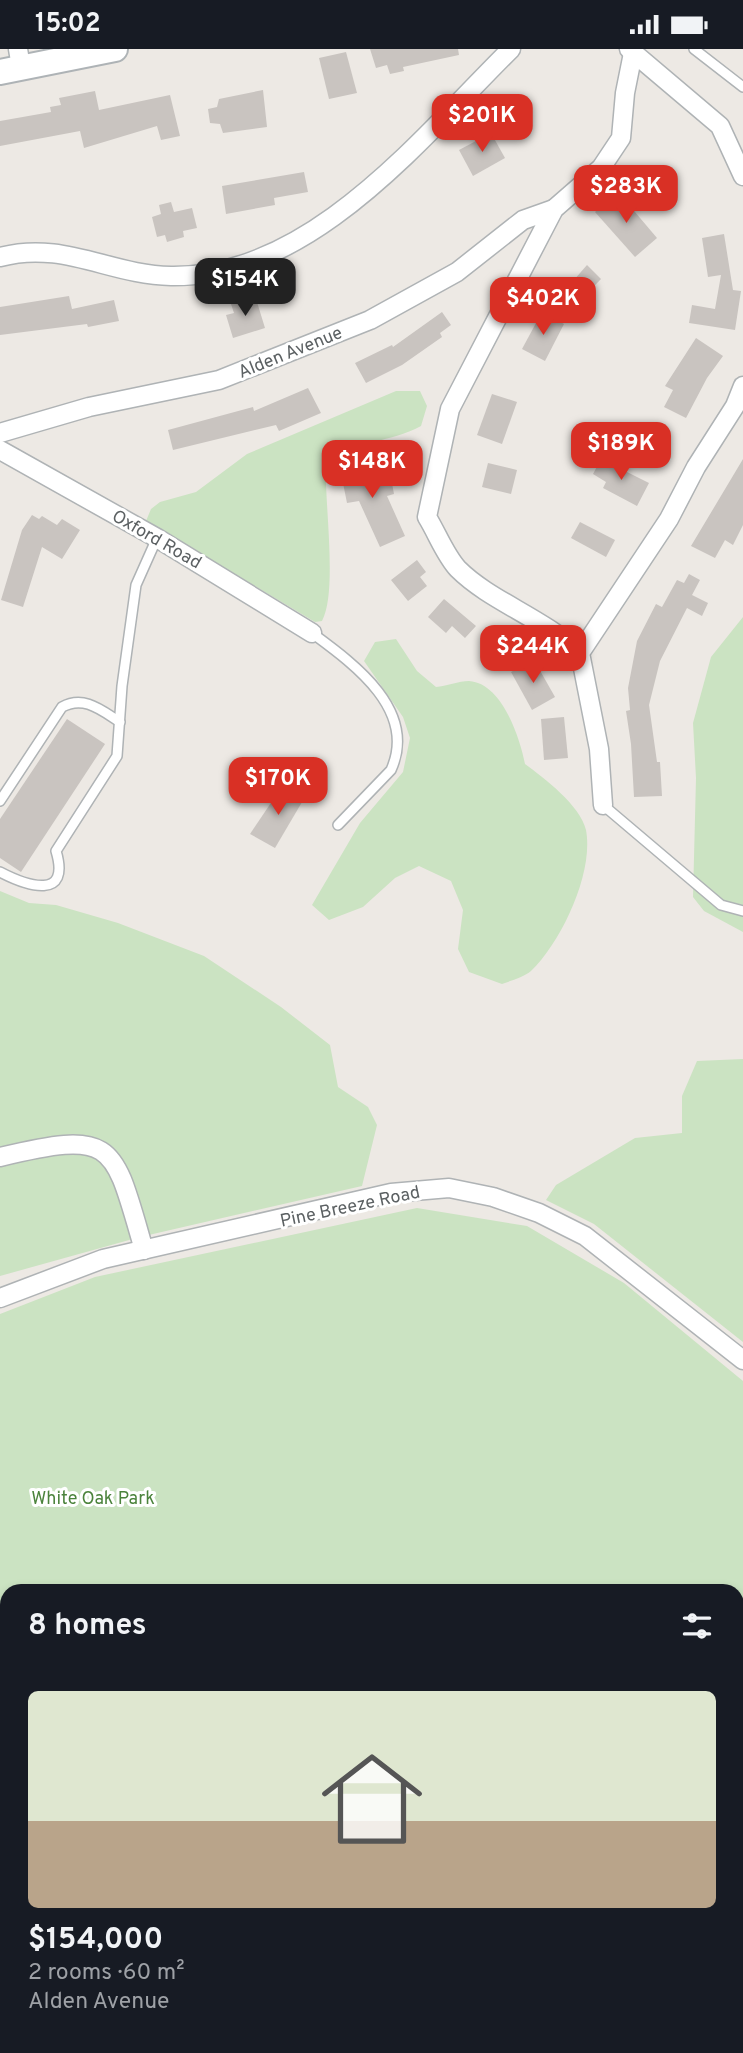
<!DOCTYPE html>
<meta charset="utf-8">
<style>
body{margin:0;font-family:Overpass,sans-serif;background:#20242c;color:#f1f3f6;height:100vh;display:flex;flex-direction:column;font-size:26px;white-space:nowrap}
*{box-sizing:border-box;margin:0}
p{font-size:23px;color:#9ea1a6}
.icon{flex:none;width:38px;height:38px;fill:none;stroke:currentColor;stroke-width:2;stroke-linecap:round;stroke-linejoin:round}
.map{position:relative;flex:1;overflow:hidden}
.panel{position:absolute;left:0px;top:1535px;width:744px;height:471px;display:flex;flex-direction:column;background:#171b24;border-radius:21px 21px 0 0;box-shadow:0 4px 10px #0003}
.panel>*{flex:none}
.price{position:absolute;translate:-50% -60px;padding:0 16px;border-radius:14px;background:#d93025;color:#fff;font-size:23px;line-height:46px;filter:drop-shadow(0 2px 4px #0008)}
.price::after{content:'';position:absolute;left:50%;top:42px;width:21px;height:16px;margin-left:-10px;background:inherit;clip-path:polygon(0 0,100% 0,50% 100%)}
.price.active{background:#222;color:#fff}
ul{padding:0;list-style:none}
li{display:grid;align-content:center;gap:14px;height:371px;padding:0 28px}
li span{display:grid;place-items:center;height:217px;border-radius:10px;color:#555}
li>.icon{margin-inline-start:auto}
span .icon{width:126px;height:126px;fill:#fffc;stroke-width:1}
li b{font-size:30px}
h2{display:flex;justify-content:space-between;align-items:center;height:84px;padding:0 28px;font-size:30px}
.status{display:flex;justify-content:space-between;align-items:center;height:49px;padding:0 35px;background:#171b24;direction:ltr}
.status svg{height:19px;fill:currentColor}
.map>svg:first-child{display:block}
.green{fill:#cbe3c2;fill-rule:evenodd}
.building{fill:#c9c4c0}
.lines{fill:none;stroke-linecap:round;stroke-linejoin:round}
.lane-casing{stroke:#afb3b5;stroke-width:12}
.street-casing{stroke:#afb3b5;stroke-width:21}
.secondary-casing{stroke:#aeb3b6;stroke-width:28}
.lane{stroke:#fff;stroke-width:9}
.street{stroke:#fff;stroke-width:18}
.secondary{stroke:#fff;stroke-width:24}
.labels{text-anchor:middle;stroke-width:6;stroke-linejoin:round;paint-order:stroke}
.street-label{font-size:18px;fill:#5c6163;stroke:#fff}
.park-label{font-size:18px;fill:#4b833c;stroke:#fff}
</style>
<div class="status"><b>15:02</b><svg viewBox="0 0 49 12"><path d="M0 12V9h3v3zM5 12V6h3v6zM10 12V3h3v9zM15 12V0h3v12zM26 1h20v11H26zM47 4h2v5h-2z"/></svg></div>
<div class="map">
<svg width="743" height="2004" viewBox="0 0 743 2004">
<rect width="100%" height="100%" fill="#ede9e4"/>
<g class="green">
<path d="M396 342H420L427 357 421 377C390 394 355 391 326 414 324 453 338 542 322 572L315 573 146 472 151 460 160 453 196 443 247 405Z"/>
<polygon points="743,568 743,883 704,862 693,848 696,729 693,674 711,608"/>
<path d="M396 590 417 622 436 638C446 637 459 632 469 632 502 634 520 689 525 715 544 729 580 756 586 781 594 823 562 892 531 922 524 928 510 932 502 935L469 923 458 900 463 861 451 832 419 817 395 829 363 858 329 871 312 856 360 774 403 723 410 689 403 668 364 612 375 593Z"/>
<polygon points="0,842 29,854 56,856 118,874 204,907 281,958 330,996 338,1038 368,1058 377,1076 362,1137 140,1188 0,1227"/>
<polygon points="743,1010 743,1293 594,1175 546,1151 556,1136 635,1089 682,1084 682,1047 697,1012"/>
<path d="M417 1159 527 1177 624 1234 743 1332V2004H0V1265L95 1228ZM7 1542H737V1998H7Z"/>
</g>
<g class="building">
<polygon points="370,0 458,0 459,6 403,18 404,22 390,25 387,16 376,19"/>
<polygon points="346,3 357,44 329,50 319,9"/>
<polygon points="263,41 267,78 223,84 220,75 210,74 208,60 217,58 219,50"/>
<polygon points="95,42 99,61 170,46 180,87 161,91 157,77 84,99 80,82 0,97 0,72 51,63 50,58 61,56 59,49"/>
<polygon points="491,84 505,109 473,127 459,101"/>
<polygon points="304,123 308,143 274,149 275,156 226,165 222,137"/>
<polygon points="618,143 657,189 635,208 595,163"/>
<polygon points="171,153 174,163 192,159 197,179 183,182 184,188 167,193 165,186 157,188 152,168 161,165 159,156"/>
<polygon points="724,185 733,241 741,242 735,281 689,274 692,256 715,260 721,226 708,228 702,189"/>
<polygon points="587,216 601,230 573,259 560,247"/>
<polygon points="69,247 72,260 114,251 119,272 88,278 87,275 0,286 0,258"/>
<polygon points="247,248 249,256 257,253 265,279 233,289 226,266 234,264 230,252"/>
<polygon points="442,263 451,276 440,284 442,288 402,316 366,334 355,314 392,296 393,298"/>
<polygon points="542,263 564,275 545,312 522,300"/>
<polygon points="696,289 723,307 707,329 686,369 664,358 673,341 665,337"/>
<polygon points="308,339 321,364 279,382 276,376 173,401 168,381 253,358 254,362"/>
<polygon points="492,345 517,353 502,395 477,386"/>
<polygon points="364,409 367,428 390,424 394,445 387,447 405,487 380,498 359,452 347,454 339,414"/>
<polygon points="601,410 649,434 637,457 603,439 606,433 593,425"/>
<polygon points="743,410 743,476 733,496 725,491 715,509 691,497"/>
<polygon points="488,414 517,421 511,445 482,438"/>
<polygon points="32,466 39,470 42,467 57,476 62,470 80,481 62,510 42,498 23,558 1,551 22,481"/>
<polygon points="580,473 615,491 606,508 571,489"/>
<polygon points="417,511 426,523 420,528 427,537 408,552 391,531"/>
<polygon points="689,525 700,531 692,546 708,554 702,567 687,559 660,612 649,656 657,713 660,713 662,747 634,748 631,695 626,662 630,661 628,639 637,592 656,555 662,558 677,531 684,534"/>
<polygon points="444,550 476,577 465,589 452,577 446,584 428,568"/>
<polygon points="534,611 555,648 532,661 511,623"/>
<polygon points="564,668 568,709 544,711 541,670"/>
<polygon points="67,670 105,695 21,823 0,809 0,770"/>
<polygon points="283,736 305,748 275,799 250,785"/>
</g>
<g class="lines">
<defs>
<g id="lane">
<polyline points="694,0 743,38"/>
<path d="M312 584C354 615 418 661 391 721L338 776"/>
<path d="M0 752 62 658C84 646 101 661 120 673"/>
<polyline points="603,756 721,856 743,862"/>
<path d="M0 823C27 837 71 852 56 802L117 707 122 637 136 536 157 489"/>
</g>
<g id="street">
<polyline points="18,0 21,18"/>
<polyline points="629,0 720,77 743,127"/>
<path d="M0 208C63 191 110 226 171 227 310 229 420 90 511 0"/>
<polyline points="0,384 89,358 219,331 370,271 457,223 523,171 554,160"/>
<polyline points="0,401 157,489 312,584"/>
<path d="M580 604C543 569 490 552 458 520 445 506 437 484 427 468L450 360 554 160 601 119 621 89 625 44 633 4"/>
<polyline points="603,756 599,700 580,604 669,470 696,418 735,357 743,337"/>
<path d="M0 1108C116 1080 113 1094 144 1201"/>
<polyline points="0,1249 103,1210 391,1144 449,1139 493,1148 539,1164 585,1187 743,1311"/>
<polyline points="0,1807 7,1802"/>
<polyline points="524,1998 532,2004"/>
</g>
<polyline id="secondary" points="0,23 115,0"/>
</defs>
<use href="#lane" class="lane-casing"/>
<use href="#street" class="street-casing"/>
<use href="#secondary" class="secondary-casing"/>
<use href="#lane" class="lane"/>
<use href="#street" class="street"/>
<use href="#secondary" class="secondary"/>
</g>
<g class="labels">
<g class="street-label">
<text transform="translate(290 303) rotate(-22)" y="6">Alden Avenue</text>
<text transform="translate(157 490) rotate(30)" y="6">Oxford Road</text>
<text transform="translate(350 1157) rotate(-12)" y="6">Pine Breeze Road</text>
</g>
<g class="park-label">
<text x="93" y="1455">White Oak Park</text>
</g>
</g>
</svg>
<b class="price" style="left:482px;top:105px">$201K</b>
<b class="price" style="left:626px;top:176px">$283K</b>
<b class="price active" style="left:245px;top:269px">$154K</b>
<b class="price" style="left:543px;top:288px">$402K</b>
<b class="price" style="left:621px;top:433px">$189K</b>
<b class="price" style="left:372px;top:451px">$148K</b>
<b class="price" style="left:533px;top:636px">$244K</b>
<b class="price" style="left:278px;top:768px">$170K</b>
<section class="panel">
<h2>8 homes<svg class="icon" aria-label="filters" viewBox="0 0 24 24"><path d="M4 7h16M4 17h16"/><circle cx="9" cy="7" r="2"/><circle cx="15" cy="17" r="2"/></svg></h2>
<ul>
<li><span style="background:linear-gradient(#dfe7d0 60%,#b9a48a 0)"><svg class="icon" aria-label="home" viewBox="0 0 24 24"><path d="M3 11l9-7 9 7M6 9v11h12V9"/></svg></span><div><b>$154,000</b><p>2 rooms · 60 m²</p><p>Alden Avenue</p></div></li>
</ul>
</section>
</div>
